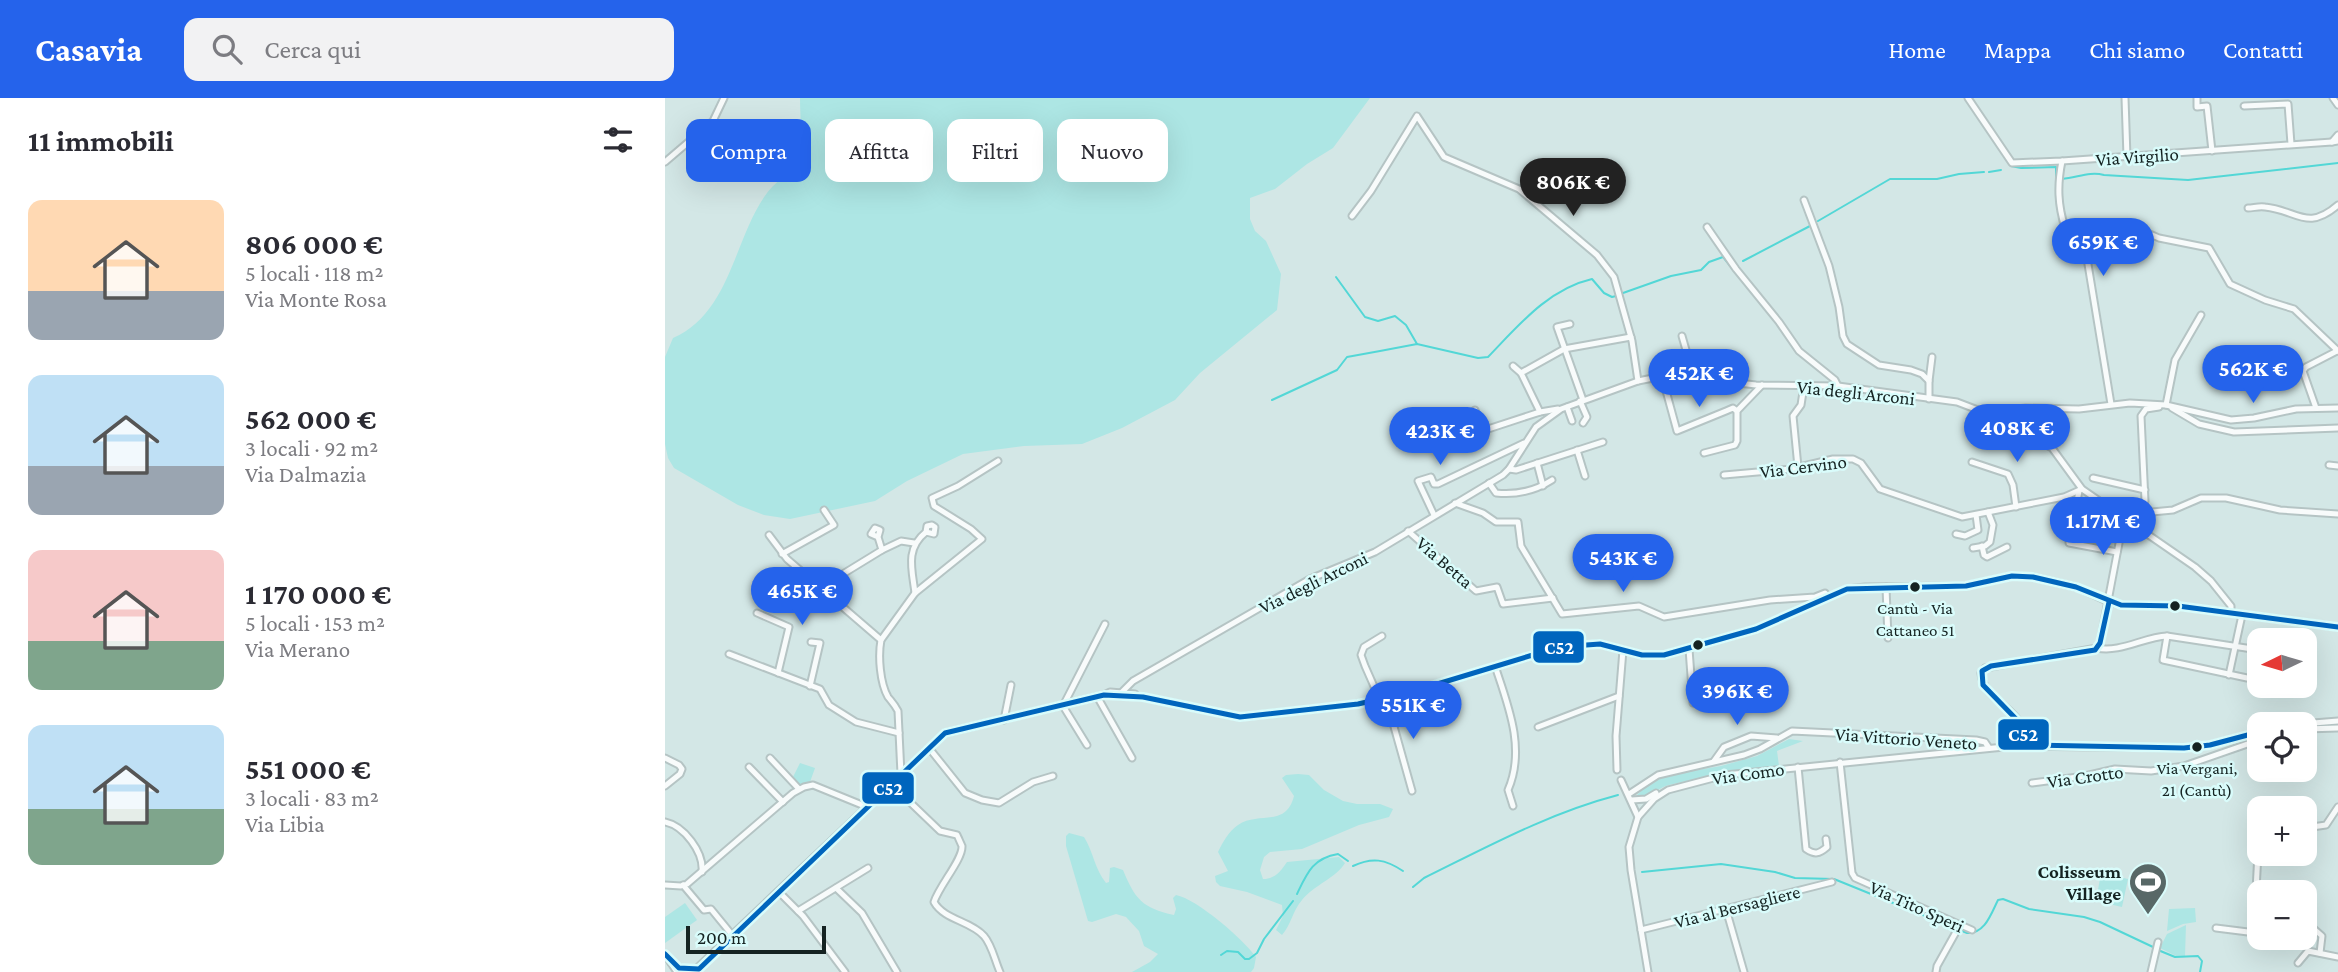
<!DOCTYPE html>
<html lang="it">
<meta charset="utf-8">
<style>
body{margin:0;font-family:"Crimson Pro",serif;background:#f2f2f3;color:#2b2b33;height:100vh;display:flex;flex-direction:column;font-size:26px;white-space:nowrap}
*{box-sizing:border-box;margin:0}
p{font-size:23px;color:#7c7c81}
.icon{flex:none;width:38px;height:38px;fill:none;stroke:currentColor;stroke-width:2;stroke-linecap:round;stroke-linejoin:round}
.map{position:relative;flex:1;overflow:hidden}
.drawer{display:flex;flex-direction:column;background:#fff;width:665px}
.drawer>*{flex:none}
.guide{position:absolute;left:21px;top:21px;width:665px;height:63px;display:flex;gap:14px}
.needle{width:46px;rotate:265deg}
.tools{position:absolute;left:1582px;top:530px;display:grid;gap:14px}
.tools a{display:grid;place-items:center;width:70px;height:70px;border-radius:14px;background:#fff;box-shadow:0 7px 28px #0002;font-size:35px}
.scale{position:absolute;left:21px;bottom:18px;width:140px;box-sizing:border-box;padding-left:7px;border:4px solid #152322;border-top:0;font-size:19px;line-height:24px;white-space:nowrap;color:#152322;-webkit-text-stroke:5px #d9fcfb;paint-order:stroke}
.price{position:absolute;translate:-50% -60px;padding:0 16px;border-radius:24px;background:#2563eb;color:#fff;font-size:23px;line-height:46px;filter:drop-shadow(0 2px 4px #0008)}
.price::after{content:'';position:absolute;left:50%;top:42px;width:21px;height:16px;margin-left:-10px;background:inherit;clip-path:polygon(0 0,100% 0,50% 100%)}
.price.selected{background:#222;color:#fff}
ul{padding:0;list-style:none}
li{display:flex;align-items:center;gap:21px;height:175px;padding:0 28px}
li span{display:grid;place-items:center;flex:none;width:196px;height:140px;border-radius:14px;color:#555}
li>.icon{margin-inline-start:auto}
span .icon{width:84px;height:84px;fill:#fffc;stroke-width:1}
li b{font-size:30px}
h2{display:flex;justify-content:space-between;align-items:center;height:84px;padding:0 28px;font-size:30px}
.pill{padding:0 24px;border-radius:14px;background:#fff;box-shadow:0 7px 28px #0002;font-size:24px;line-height:63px}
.pill.selected{background:#2563eb;color:#fff}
header{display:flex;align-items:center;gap:42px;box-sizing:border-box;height:98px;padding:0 35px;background:#2563eb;color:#fff}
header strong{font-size:33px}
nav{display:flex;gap:38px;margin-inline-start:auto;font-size:24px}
.search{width:490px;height:63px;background:#f2f2f3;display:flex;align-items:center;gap:18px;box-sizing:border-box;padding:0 24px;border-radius:14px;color:#7c7c81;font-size:26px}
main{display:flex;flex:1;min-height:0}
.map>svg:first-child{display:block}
.green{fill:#ade6e4}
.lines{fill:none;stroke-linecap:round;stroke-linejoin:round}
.stream{stroke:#53d7d6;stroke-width:2}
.minor-casing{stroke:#b5c4c4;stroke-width:9}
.minor{stroke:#f8fbfb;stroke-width:5}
.bus-1-casing{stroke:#d9fcfb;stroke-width:10}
.bus-1{stroke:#0065bd;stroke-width:5}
.bus-dot{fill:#152322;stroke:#d9fcfb;stroke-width:2.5}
.labels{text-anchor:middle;stroke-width:5;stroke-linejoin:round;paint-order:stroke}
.bus-label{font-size:17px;fill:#152322;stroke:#d9fcfb}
.street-label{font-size:19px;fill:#152322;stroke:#d9fcfb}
.poi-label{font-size:19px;font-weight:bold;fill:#152322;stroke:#d9fcfb;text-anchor:end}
.line-badge{stroke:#d9fcfb;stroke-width:2.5}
.badge-label{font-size:19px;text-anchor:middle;font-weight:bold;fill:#fff}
</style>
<header>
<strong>Casavia</strong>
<div class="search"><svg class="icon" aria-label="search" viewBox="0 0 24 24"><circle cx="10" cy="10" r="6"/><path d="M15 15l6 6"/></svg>Cerca qui</div>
<nav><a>Home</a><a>Mappa</a><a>Chi siamo</a><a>Contatti</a></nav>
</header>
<main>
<section class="drawer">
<h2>11 immobili<svg class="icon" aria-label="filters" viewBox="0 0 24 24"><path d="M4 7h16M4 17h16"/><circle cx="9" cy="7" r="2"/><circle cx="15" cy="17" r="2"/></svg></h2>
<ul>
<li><span style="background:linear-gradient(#ffd9b3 65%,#9aa5b1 0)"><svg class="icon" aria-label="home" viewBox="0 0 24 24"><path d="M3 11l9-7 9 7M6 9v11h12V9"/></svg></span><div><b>806 000 €</b><p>5 locali · 118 m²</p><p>Via Monte Rosa</p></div></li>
<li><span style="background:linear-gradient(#bfe0f5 65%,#9aa5b1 0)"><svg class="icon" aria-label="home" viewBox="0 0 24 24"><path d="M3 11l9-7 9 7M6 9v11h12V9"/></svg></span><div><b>562 000 €</b><p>3 locali · 92 m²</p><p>Via Dalmazia</p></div></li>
<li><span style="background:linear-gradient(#f6c9c9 65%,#7fa58c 0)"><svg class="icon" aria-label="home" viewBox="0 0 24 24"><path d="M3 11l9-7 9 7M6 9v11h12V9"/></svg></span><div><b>1 170 000 €</b><p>5 locali · 153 m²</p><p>Via Merano</p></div></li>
<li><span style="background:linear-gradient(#bfe0f5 60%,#7fa58c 0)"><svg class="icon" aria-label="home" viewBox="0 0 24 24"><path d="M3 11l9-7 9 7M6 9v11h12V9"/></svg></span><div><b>551 000 €</b><p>3 locali · 83 m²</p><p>Via Libia</p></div></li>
</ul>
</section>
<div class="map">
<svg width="1673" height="874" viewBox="0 0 1673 874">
<rect width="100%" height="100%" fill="#d3e7e6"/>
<g class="green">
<path d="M135 0H705L668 50 642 66 610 91 585 100V121L590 133 601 143 616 176 612 212 535 275 510 302 457 330 417 346 359 348 298 356 242 383 210 403 125 421 99 417 73 407 9 370 3 360 0 346V259L8 240C66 215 69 139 102 95 111 82 129 75 133 59 138 41 135 19 135 0Z"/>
<path d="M1124 641 1138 643 1112 653 1114 668C1076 673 1041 678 1004 687 994 689 985 700 974 699L972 697 984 685 1003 677 1056 668 1092 658Z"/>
<polygon points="135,665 150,670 145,684 148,686 134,691 126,683"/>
<path d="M633 676 644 677 659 692 678 703 692 706H715L728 711 724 719 694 727 637 751 605 754 599 759 595 772 598 781C610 781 616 773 622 764L674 759 680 765C671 780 649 787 637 802 628 812 626 827 617 837L611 832 618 818 617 807 582 794 555 788 551 784 550 778 563 773 553 754C558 744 563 734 573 727 594 713 621 730 629 698L617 680 621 677Z"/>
<path d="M404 735 419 739C428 753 430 772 441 785L444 784 445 770 449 769 458 772C470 801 477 810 509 817L511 811 508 800 511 797C532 801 578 841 591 859L589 870 586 874H467L485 864 493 856 479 848 474 833 461 819 451 816 427 824 423 823 401 748V738Z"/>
<polygon points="1436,775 1463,781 1457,809 1431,803"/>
<polygon points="20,805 32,822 0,845 0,819"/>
<polygon points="1530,810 1531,824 1518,826 1502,833 1504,811"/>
<polygon points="1521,827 1520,858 1511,858 1495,850 1502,836"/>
</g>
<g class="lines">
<g class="stream">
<polyline points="1346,68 1356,70 1391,69 1391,80"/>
<polyline points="1324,74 1336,72"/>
<path d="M1397 81C1412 80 1424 73 1439 77L1523 82 1673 65"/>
<polyline points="1153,123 1225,81 1272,81 1294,76 1319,74"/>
<polyline points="1078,163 1145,128"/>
<polyline points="671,179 700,219 713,223 730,218 741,227 752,246"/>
<polyline points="958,195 1006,178 1036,172 1044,164 1058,159 1069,173"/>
<path d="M607 302 672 272 682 259 715 253 752 246 813 260 823 259C853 228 883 191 927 181L939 195 947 199 951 198"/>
<path d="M688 768C707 759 720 761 738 773"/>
<path d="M977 774 1056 766 1110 774 1130 780 1169 781 1302 835C1320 836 1326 816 1333 802L1338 801 1364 811 1419 819 1435 824 1488 849"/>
<path d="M748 789 759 780C822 749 884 715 953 697"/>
<path d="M632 796C642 775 648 760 673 756L683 763"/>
<polyline points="1493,852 1510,859 1533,858 1537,863 1535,874"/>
<polyline points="556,857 562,853 573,854 580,861 584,861 592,855 599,841 628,803"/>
</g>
<defs>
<g id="minor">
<polyline points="1303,0 1347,65 1397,63 1667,44"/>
<polyline points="1460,0 1462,59"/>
<polyline points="1532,0 1532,9 1542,8 1547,53"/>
<polyline points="1668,0 1673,7"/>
<polyline points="1579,8 1623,6 1626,46"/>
<polyline points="1673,37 1667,44 1673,43"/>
<path d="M1397 63C1392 88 1393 107 1400 130L1419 142 1446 306"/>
<polyline points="0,64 48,23 59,0"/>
<polyline points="1139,102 1164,168 1174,209 1178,238 1182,246 1214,267 1246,272 1257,276 1264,283 1264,301"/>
<path d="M1583 110C1588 110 1594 108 1600 109 1632 112 1642 134 1673 107"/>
<polyline points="687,118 706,93 752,18 779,59 854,91 932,157 949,179 967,243 973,283"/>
<polyline points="1042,129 1071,171 1114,224 1134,253 1170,282 1173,288"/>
<polyline points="1476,132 1494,140 1544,150 1565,186 1600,202 1629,211 1673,253"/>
<polyline points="905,226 892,229 918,302"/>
<polyline points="1017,238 1029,280"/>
<polyline points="848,268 856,275"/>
<polyline points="997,278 1012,333 1061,313 1068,310 1072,313"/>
<polyline points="1264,283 1267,259"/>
<polyline points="915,303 922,319 918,325"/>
<polyline points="1501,307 1510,262 1536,217"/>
<polyline points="902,309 907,323"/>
<polyline points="1507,310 1534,326 1569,334 1673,330"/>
<polyline points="1651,310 1638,273 1641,269 1672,253"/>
<polyline points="810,312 816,330 820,332 875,314 893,311"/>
<polyline points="875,314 856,275 899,251 966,239"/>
<polyline points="1326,317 1331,313 1361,310 1414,311 1465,305 1501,307 1566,322 1589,320 1631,311 1673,310"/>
<polyline points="912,352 920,378"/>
<polyline points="1039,355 1070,347 1072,343 1072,313 1097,287"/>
<polyline points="1307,364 1343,376 1348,387 1351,409"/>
<polyline points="872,365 878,388"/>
<polyline points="1664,367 1673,368"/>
<polyline points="1133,369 1128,318 1136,307 1138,294 1154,290"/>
<polyline points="844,371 851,372 938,344"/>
<polyline points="1059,377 1126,371 1168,361 1188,361 1196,365 1215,391 1297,419 1399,399 1417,391"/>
<polyline points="1428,380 1480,392"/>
<path d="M824 385 831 395C850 397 870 393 887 382"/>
<polyline points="1414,393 1404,445 1452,454"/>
<polyline points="790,405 818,415 831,424 853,424 856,448 897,516 974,508 999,519 1105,502 1150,499 1160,495 1163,498"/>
<polyline points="1476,411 1487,414 1508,412 1536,400 1561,400 1615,412 1673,416"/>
<polyline points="769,417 753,383 766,379 769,386 773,386 859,345"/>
<polyline points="743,433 811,493 832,489 838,506 888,500"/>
<polyline points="1291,436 1300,438 1313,432 1311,417"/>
<polyline points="104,437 122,461 216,542"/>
<polyline points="213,439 206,436 210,430 215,432 213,439 217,452 236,443 249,445"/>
<polyline points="1317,448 1319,457 1322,459 1342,449"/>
<polyline points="1308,450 1320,448 1325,444 1328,427 1323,414"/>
<polyline points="117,456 169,427 159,412"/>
<polyline points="1221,489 1223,540"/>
<polyline points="155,490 217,452"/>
<path d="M250 495C247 471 240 451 261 434L269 436 270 429 267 427 262 428 261 434"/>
<polyline points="92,515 124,529 113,575"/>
<polyline points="1432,550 1435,545 1459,419 1465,414 1476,411 1480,403 1476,318 1481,311 1494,309"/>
<polyline points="1024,551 1028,605 1035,606 1053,601"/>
<polyline points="1594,552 1502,538 1498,562 1582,580 1594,579"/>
<polyline points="64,556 155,591 164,607 191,624 234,635"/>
<path d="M830 568C843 607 861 651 843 692L848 708"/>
<polyline points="1564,577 1577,517"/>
<polyline points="145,588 155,545 146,544"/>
<polyline points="439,597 445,594 470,596"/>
<polyline points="456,598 457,594 468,583 645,481 710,454 838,377 844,371 871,329 896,311 973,283 1003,277 1091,287 1173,288 1292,304 1326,317 1387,350 1417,391 1530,469 1546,483 1566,508 1566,515"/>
<polyline points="433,600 467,660"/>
<polyline points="721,600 747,693"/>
<polyline points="715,602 700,568 696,557 699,549 717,538"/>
<polyline points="339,622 346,587"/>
<polyline points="1636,626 1673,623"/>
<polyline points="873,629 954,598"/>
<polyline points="1640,631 1673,630"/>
<polyline points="422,647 398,608 440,526"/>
<path d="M1362 647C1357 640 1359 633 1355 625 1345 607 1317 598 1316 575L1320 570 1432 550C1455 555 1479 539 1502 538"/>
<polyline points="264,650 300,695 317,702 334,705 368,684 388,678"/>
<polyline points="0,660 14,667 17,671 15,676 0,688"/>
<polyline points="105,660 134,691"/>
<polyline points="1049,663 1059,649 1086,638 1112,640"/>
<polyline points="1175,664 1187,775 1190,780 1307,832"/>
<polyline points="84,669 118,704"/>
<path d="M1133 669 1141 751C1150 757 1154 756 1162 749L1161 741"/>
<polyline points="952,672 951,638 958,552"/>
<path d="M236 676 233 613C230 607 227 604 223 599 215 585 213 558 216 542L250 495 317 441 306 431 269 408 267 400 293 388 333 363"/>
<polyline points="956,682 973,719"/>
<polyline points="1367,685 1420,678 1450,671 1486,673 1519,668 1594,642"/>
<path d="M226 686 275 733 292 737C293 739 296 746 297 748 298 761 274 788 269 804 279 822 306 823 319 838 327 847 330 863 335 874"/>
<polyline points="964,696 993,677 1079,657 1095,651 1127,633 1311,642 1320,644 1324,650"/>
<polyline points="967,702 981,701 991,695"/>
<path d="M0 724C19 728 39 754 37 774"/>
<polyline points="1640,730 1661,727 1673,709"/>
<polyline points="0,787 16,788 22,786 128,695 139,689 148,687 202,709"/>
<polyline points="18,787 39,812 46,811 68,838"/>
<polyline points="1591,789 1604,794"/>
<polyline points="171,790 197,815 232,874"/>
<polyline points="114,794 138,818 180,874"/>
<polyline points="1061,811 1079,874"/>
<polyline points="133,813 203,770"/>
<polyline points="1640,823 1657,838 1655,855"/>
<polyline points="1551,830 1583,834 1589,830 1594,736"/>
<polyline points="976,832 1167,784"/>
<polyline points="0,856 12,874"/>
<polyline points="6,865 17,871 32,872"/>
<polyline points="1633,865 1643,853 1673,859"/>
<polyline points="28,874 280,635 439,597 478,599 575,619 693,606 746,594 894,549 935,546 977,557 999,557 1091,531 1182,491 1200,489 1301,488 1347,478 1368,479 1411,489 1444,504 1456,507 1513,508 1673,529"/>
<polyline points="983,874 966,772 964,749 973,719 989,701 1003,692 1060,677 1349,648 1519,650 1545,647 1594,634"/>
<polyline points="1271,874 1272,868 1291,834"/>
<polyline points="1486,874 1493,844"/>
</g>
</defs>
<use href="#minor" class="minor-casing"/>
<use href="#minor" class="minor"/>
<defs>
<g id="bus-1">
<polyline points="1444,504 1435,545 1430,552 1326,568 1317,573 1318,587 1354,624 1362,647 1519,650 1545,647 1594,634"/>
<polyline points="0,856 14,870 34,871 280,635 439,597 478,599 575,619 693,606 746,594 894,549 935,546 977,557 999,557 1091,531 1182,491 1301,488 1347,478 1368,479 1411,489 1456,507 1513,508 1673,529"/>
</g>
</defs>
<use href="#bus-1" class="bus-1-casing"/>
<use href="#bus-1" class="bus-1"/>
</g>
<defs>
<symbol id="stadium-pin" viewBox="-11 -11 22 30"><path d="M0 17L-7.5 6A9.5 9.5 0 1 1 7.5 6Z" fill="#586867" stroke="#d9fcfb"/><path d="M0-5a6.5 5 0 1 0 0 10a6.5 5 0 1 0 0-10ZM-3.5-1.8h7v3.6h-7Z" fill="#fff"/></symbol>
</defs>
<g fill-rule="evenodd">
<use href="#stadium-pin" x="1461" y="762" width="44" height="60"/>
</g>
<g class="bus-dot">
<circle cx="1250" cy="489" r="6"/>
<circle cx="1510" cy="508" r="6"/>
<circle cx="1033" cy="547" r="6"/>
<circle cx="1532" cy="649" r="6"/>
</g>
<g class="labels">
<g class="bus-label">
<text x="1250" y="516">Cantù - Via<tspan x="1250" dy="22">Cattaneo 51</tspan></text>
<text x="1532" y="676">Via Vergani,<tspan x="1532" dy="22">21 (Cantù)</tspan></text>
</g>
<g class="street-label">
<text transform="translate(1472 58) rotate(-4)" y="7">Via Virgilio</text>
<text transform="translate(1191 294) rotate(6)" y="7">Via degli Arconi</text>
<text transform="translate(1138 368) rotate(-7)" y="7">Via Cervino</text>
<text transform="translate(780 464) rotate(41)" y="7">Via Betta</text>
<text transform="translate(648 484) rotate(-26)" y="7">Via degli Arconi</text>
<text transform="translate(1241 640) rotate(4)" y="7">Via Vittorio Veneto</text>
<text transform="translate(1083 675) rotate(-8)" y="7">Via Como</text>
<text transform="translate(1420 678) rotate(-8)" y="7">Via Crotto</text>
<text transform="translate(1072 808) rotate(-14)" y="7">Via al Bersagliere</text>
<text transform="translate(1252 808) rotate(24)" y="7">Via Tito Speri</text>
</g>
<g class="poi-label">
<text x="1456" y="780">Colisseum<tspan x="1456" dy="22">Village</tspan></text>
</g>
</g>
<g class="line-badge">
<rect x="867" y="532" width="53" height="34" rx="7" fill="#0065bd"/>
<rect x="1332" y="620" width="53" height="33" rx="7" fill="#0065bd"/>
<rect x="196" y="673" width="54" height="34" rx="7" fill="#0065bd"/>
</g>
<g class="badge-label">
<text x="894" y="556">C52</text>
<text x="1358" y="643">C52</text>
<text x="223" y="697">C52</text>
</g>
</svg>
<div class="tools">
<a><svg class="needle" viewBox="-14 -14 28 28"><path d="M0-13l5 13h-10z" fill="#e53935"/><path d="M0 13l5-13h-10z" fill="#7c7c81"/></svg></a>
<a><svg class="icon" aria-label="locate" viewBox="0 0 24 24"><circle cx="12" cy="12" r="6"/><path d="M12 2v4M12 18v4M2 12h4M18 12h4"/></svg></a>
<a>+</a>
<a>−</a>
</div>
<div class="scale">200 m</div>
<b class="price selected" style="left:908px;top:120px">806K €</b>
<b class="price" style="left:1438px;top:180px">659K €</b>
<b class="price" style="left:1588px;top:307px">562K €</b>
<b class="price" style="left:1034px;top:311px">452K €</b>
<b class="price" style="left:1352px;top:366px">408K €</b>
<b class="price" style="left:775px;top:369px">423K €</b>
<b class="price" style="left:1438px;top:459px">1.17M €</b>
<b class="price" style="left:958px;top:496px">543K €</b>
<b class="price" style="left:137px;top:529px">465K €</b>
<b class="price" style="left:1072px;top:629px">396K €</b>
<b class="price" style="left:748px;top:643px">551K €</b>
<div class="guide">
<a class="pill selected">Compra</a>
<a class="pill">Affitta</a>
<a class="pill">Filtri</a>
<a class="pill">Nuovo</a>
</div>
</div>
</main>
